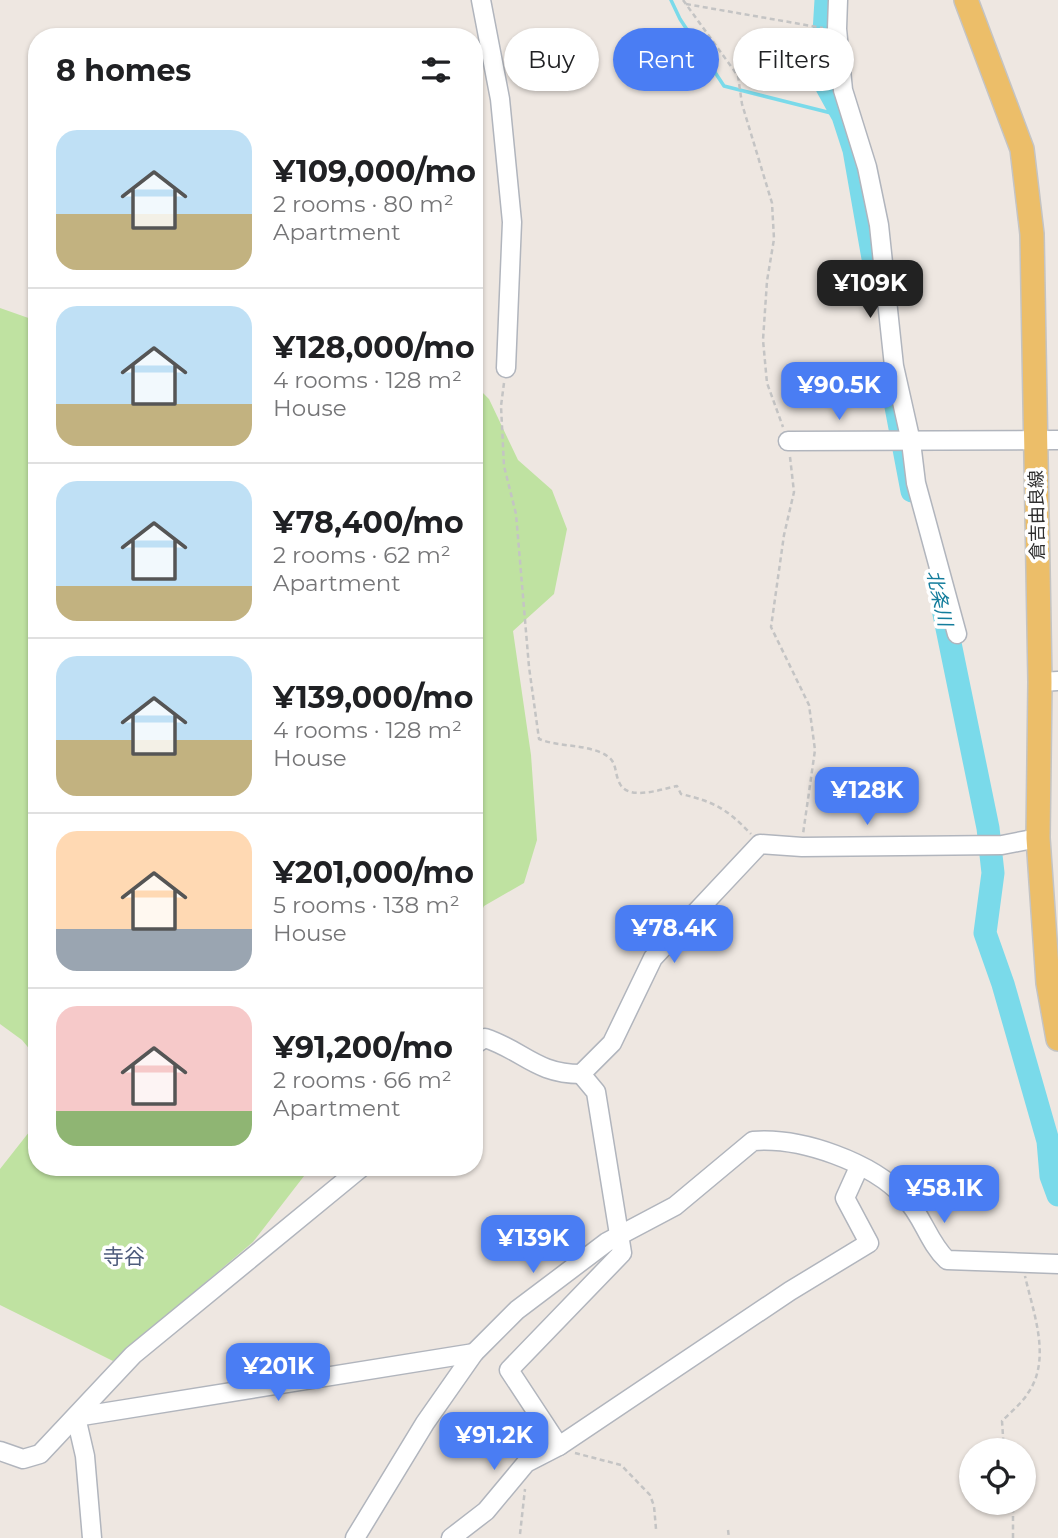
<!DOCTYPE html>
<meta charset="utf-8">
<style>
body{margin:0;font-family:Montserrat,"Noto Sans JP",sans-serif;background:#f6f6f6;color:#202124;height:100vh;display:flex;flex-direction:column;font-size:26px;white-space:nowrap}
*{box-sizing:border-box;margin:0}
p{font-size:23px;color:#757577}
.icon{flex:none;width:38px;height:38px;fill:none;stroke:currentColor;stroke-width:2;stroke-linecap:round;stroke-linejoin:round}
.map{position:relative;flex:1;overflow:hidden}
.sheet{position:absolute;left:28px;top:28px;width:455px;height:1148px;display:flex;flex-direction:column;background:#fff;border-radius:28px;box-shadow:0 2px 5px #0004}
.sheet>*{flex:none}
.banner{position:absolute;left:504px;top:28px;width:448px;height:63px;display:flex;gap:14px}
.tools{position:absolute;left:959px;top:1438px;display:grid;gap:14px}
.tools a{display:grid;place-items:center;width:77px;height:77px;border-radius:50%;background:#fff;box-shadow:0 2px 5px #0004;font-size:35px}
.price{position:absolute;translate:-50% -60px;padding:0 16px;border-radius:14px;background:#4a7df3;color:#fff;font-size:23px;line-height:46px;filter:drop-shadow(0 2px 4px #0008)}
.price::after{content:'';position:absolute;left:50%;top:42px;width:21px;height:16px;margin-left:-10px;background:inherit;clip-path:polygon(0 0,100% 0,50% 100%)}
.price.selected{background:#222;color:#fff}
ul{padding:0;list-style:none}
li{display:flex;align-items:center;gap:21px;height:175px;padding:0 28px}
li+li{border-top:2px solid #e0e0e0}
li span{display:grid;place-items:center;flex:none;width:196px;height:140px;border-radius:21px;color:#555}
li>.icon{margin-inline-start:auto}
span .icon{width:84px;height:84px;fill:#fffc;stroke-width:1}
li b{font-size:30px}
h2{display:flex;justify-content:space-between;align-items:center;height:84px;padding:0 28px;font-size:30px}
.chip{padding:0 24px;border-radius:32px;background:#fff;box-shadow:0 2px 5px #0004;font-size:24px;line-height:63px}
.chip.selected{background:#4a7df3;color:#fff}
.map>svg:first-child{display:block}
.green{fill:#bfe2a1}
.lines{fill:none;stroke-linecap:round;stroke-linejoin:round}
.stream{stroke:#7adaea;stroke-width:3.5}
.river{stroke:#7adaea;stroke-width:23}
.minor-casing{stroke:#b1b5bd;stroke-width:21}
.major-casing{stroke:#c4c4c4;stroke-width:26}
.path{stroke:#c4c4c4;stroke-width:2.5;stroke-dasharray:5 3.5;stroke-linecap:butt}
.minor{stroke:#fff;stroke-width:18}
.major{stroke:#ecbe69;stroke-width:23}
.labels{text-anchor:middle;stroke-width:7;stroke-linejoin:round;paint-order:stroke}
.street-label{font-size:18px;fill:#2e2e2e;stroke:#fff}
.water-label{font-size:19px;font-style:italic;fill:#147d9c;stroke:#fff}
.quarter-label{font-size:21px;fill:#4f5d7d;stroke:#fff}
</style>
<div class="map">
<svg width="1058" height="1538" viewBox="0 0 1058 1538">
<rect width="100%" height="100%" fill="#eee7e1"/>
<g class="green">
<polygon points="0,308 37,321 37,1058 22,1040 0,1024"/>
<polygon points="474,384 489,399 518,460 552,490 567,529 554,594 513,631 531,755 537,840 524,883 484,906 474,927"/>
<polygon points="37,1122 37,1167 311,1167 253,1242 113,1361 0,1305 0,1169"/>
</g>
<g class="lines">
<polyline class="stream" points="671,0 680,19 724,86 843,116"/>
<g class="river">
<polyline points="826,0 822,65 827,87 843,116 854,150 877,281"/>
<polyline points="893,391 912,491"/>
<polyline points="943,609 988,828 993,873 985,933 1003,984 1048,1141 1051,1176 1058,1195"/>
</g>
<defs>
<g id="minor">
<polyline points="481,0 500,99 512,222 506,368"/>
<polyline points="838,0 837,29 843,90 867,167 879,225 894,366 911,442 916,483 957,634"/>
<polyline points="788,441 1058,440"/>
<polyline points="1040,682 1058,681"/>
<path d="M474 1045 485 1038C524 1051 536 1074 581 1074L612 1043 653 958 760 844 802 847 1002 845 1038 838"/>
<polyline points="581,1074 596,1092 622,1253 509,1370 559,1446 790,1291 869,1243 845,1198 859,1167"/>
<polyline points="76,1417 474,1353"/>
<polyline points="76,1417 85,1456 92,1538"/>
<polyline points="0,1451 23,1459 40,1454 133,1355 362,1167"/>
<path d="M355 1538 425 1423 474 1353 517 1310 607 1242 675 1206 753 1141C801 1137 872 1162 905 1198 923 1216 928 1242 947 1260L1058 1264"/>
<polyline points="451,1538 486,1511 526,1463 559,1446"/>
</g>
<polyline id="major" points="966,0 1022,149 1032,234 1040,682 1038,838 1048,983 1058,1039"/>
</defs>
<use href="#minor" class="minor-casing"/>
<use href="#major" class="major-casing"/>
<g class="path">
<polyline points="683,0 738,76 742,104 772,203 774,239 767,281 763,340 767,383 783,427"/>
<polyline points="686,4 823,28"/>
<path d="M504 383 501 406 504 466 516 514 529 667 539 739C559 747 582 744 602 753 619 761 613 771 620 784 629 801 662 789 677 786L681 794C715 802 727 809 751 834"/>
<polyline points="790,457 794,492 784,535 771,627 809,705 815,750 803,834"/>
<path d="M1004 1451 1002 1421C1011 1412 1022 1403 1028 1393 1052 1359 1033 1312 1025 1276"/>
<polyline points="575,1453 621,1465 650,1495 654,1506 656,1529"/>
<polyline points="728,1530 729,1538"/>
<polyline points="520,1534 525,1489"/>
<polyline points="1013,1538 1013,1503"/>
</g>
<use href="#minor" class="minor"/>
<use href="#major" class="major"/>
</g>
<g class="labels">
<g class="street-label">
<text transform="translate(1037 515) rotate(-91)" y="6">倉吉由良線</text>
</g>
<g class="water-label">
<text transform="translate(940 598) rotate(77)" y="7">北条川</text>
</g>
<g class="quarter-label">
<text x="124" y="1264">寺谷</text>
</g>
</g>
</svg>
<div class="tools">
<a><svg class="icon" aria-label="locate" viewBox="0 0 24 24"><circle cx="12" cy="12" r="6"/><path d="M12 2v4M12 18v4M2 12h4M18 12h4"/></svg></a>
</div>
<b class="price selected" style="left:870px;top:320px">¥109K</b>
<b class="price" style="left:839px;top:422px">¥90.5K</b>
<b class="price" style="left:867px;top:827px">¥128K</b>
<b class="price" style="left:674px;top:965px">¥78.4K</b>
<b class="price" style="left:944px;top:1225px">¥58.1K</b>
<b class="price" style="left:533px;top:1275px">¥139K</b>
<b class="price" style="left:278px;top:1403px">¥201K</b>
<b class="price" style="left:494px;top:1472px">¥91.2K</b>
<div class="banner">
<a class="chip">Buy</a>
<a class="chip selected">Rent</a>
<a class="chip">Filters</a>
</div>
<section class="sheet">
<h2>8 homes<svg class="icon" aria-label="filters" viewBox="0 0 24 24"><path d="M4 7h16M4 17h16"/><circle cx="9" cy="7" r="2"/><circle cx="15" cy="17" r="2"/></svg></h2>
<ul>
<li><span style="background:linear-gradient(#bfe0f5 60%,#c2b280 0)"><svg class="icon" aria-label="home" viewBox="0 0 24 24"><path d="M3 11l9-7 9 7M6 9v11h12V9"/></svg></span><div><b>¥109,000/mo</b><p>2 rooms · 80 m²</p><p>Apartment</p></div></li>
<li><span style="background:linear-gradient(#bfe0f5 70%,#c2b280 0)"><svg class="icon" aria-label="home" viewBox="0 0 24 24"><path d="M3 11l9-7 9 7M6 9v11h12V9"/></svg></span><div><b>¥128,000/mo</b><p>4 rooms · 128 m²</p><p>House</p></div></li>
<li><span style="background:linear-gradient(#bfe0f5 75%,#c2b280 0)"><svg class="icon" aria-label="home" viewBox="0 0 24 24"><path d="M3 11l9-7 9 7M6 9v11h12V9"/></svg></span><div><b>¥78,400/mo</b><p>2 rooms · 62 m²</p><p>Apartment</p></div></li>
<li><span style="background:linear-gradient(#bfe0f5 60%,#c2b280 0)"><svg class="icon" aria-label="home" viewBox="0 0 24 24"><path d="M3 11l9-7 9 7M6 9v11h12V9"/></svg></span><div><b>¥139,000/mo</b><p>4 rooms · 128 m²</p><p>House</p></div></li>
<li><span style="background:linear-gradient(#ffd9b3 70%,#9aa5b1 0)"><svg class="icon" aria-label="home" viewBox="0 0 24 24"><path d="M3 11l9-7 9 7M6 9v11h12V9"/></svg></span><div><b>¥201,000/mo</b><p>5 rooms · 138 m²</p><p>House</p></div></li>
<li><span style="background:linear-gradient(#f6c9c9 75%,#8fb573 0)"><svg class="icon" aria-label="home" viewBox="0 0 24 24"><path d="M3 11l9-7 9 7M6 9v11h12V9"/></svg></span><div><b>¥91,200/mo</b><p>2 rooms · 66 m²</p><p>Apartment</p></div></li>
</ul>
</section>
</div>
